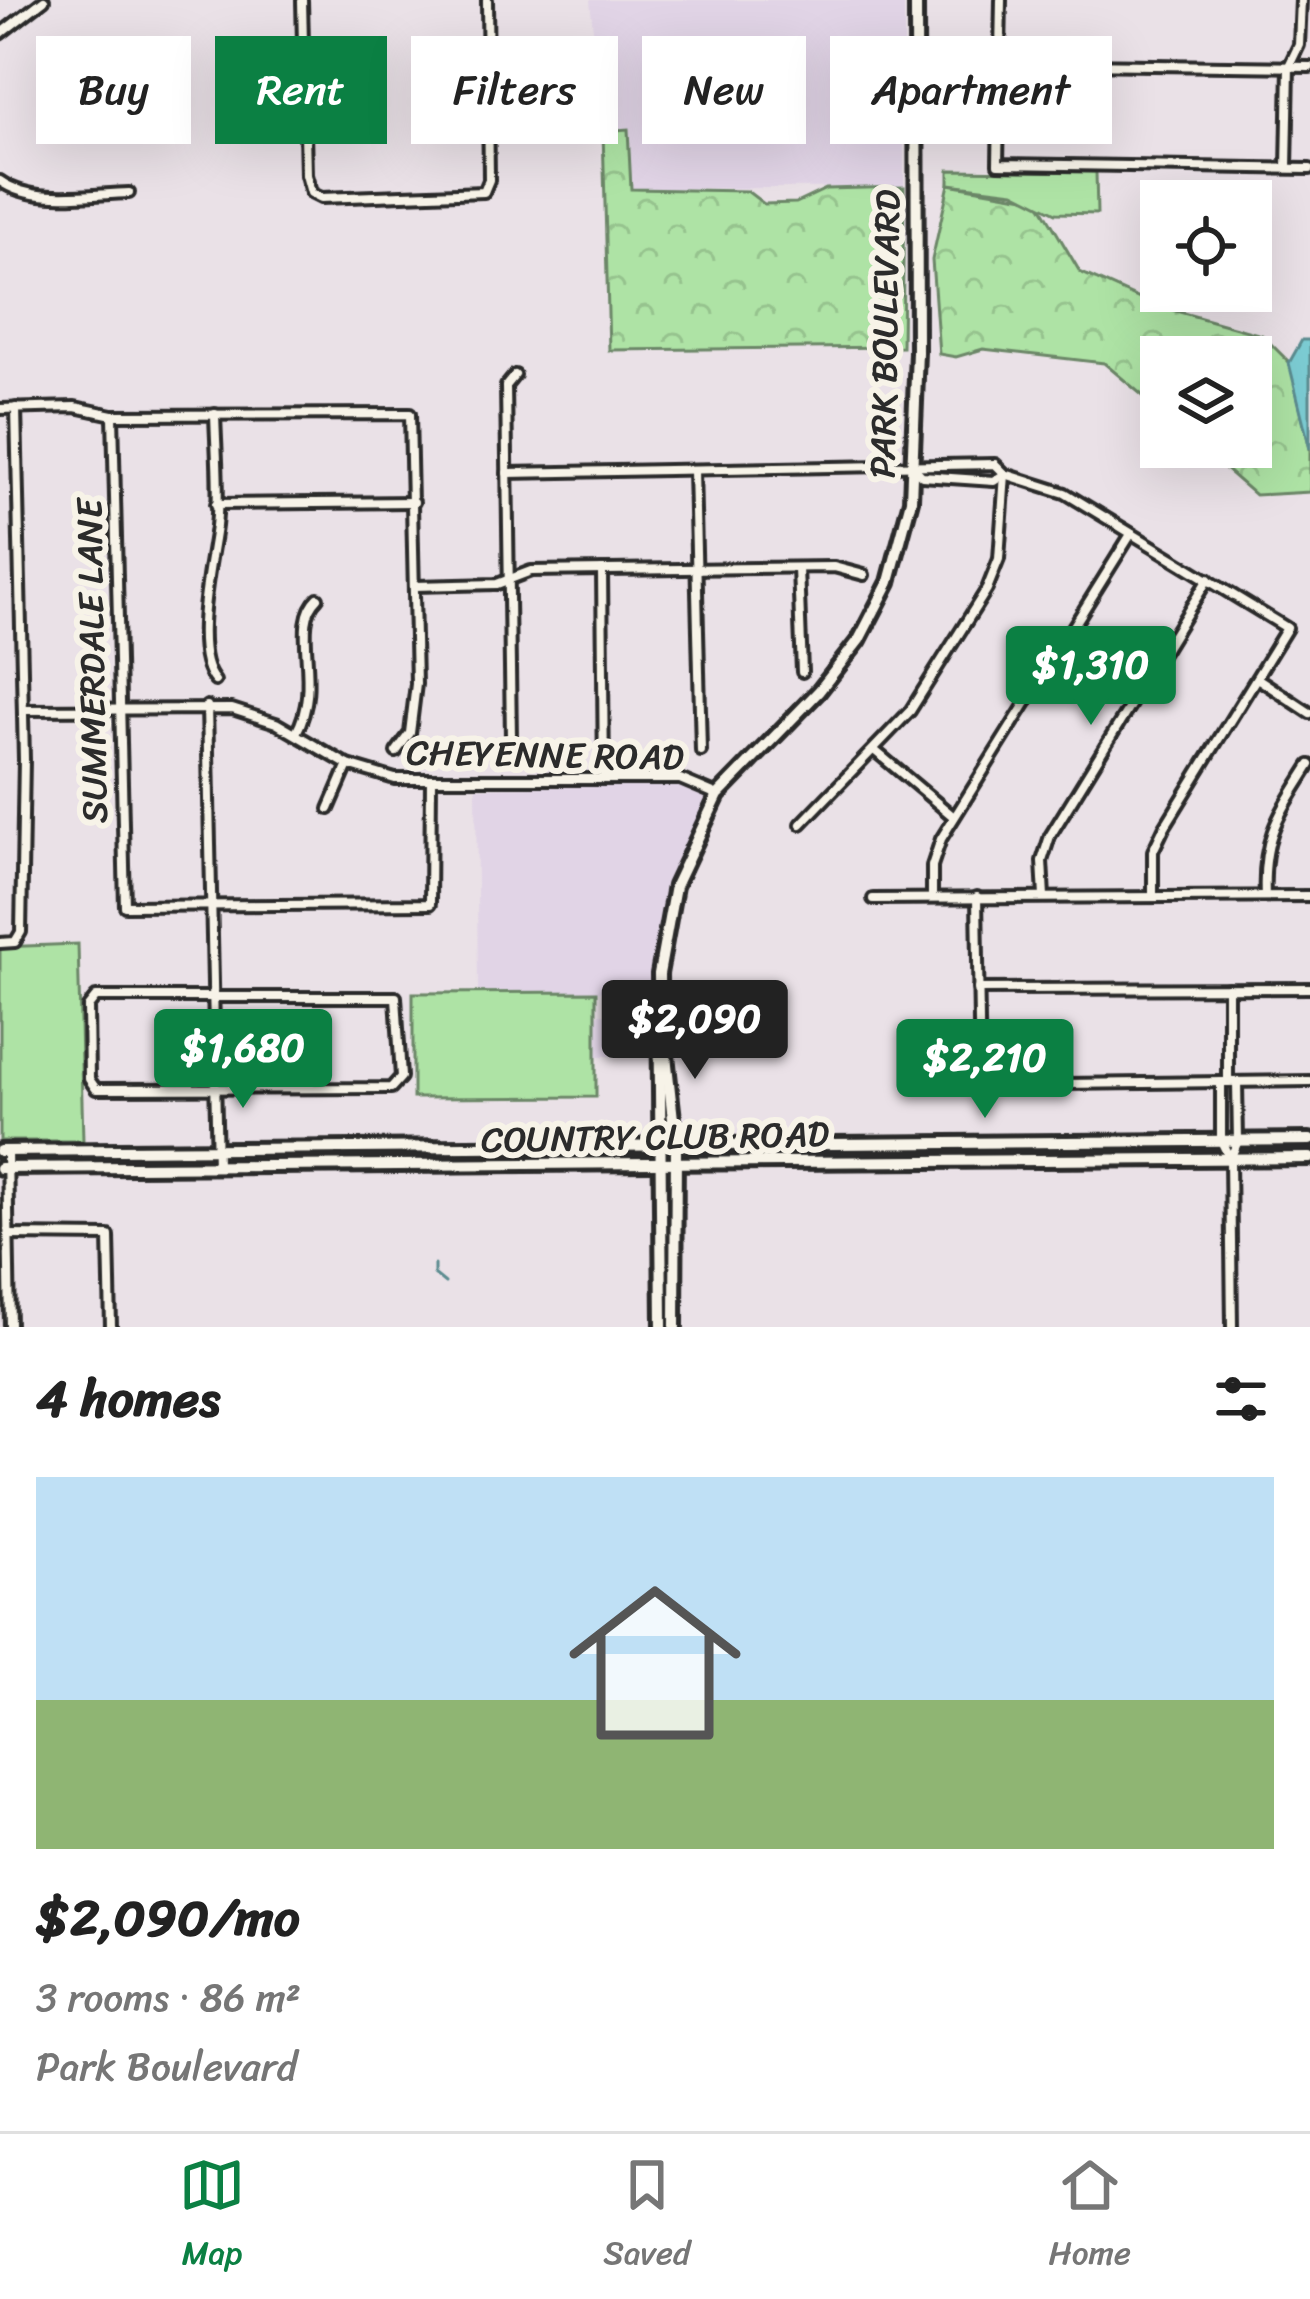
<!DOCTYPE html>
<meta charset="utf-8">
<style>
body{margin:0;font-family:Sriracha,sans-serif;background:#f2f2f2;color:#222;height:100vh;display:flex;flex-direction:column;font-size:45px;white-space:nowrap}
*{box-sizing:border-box;margin:0}
p{font-size:39px;color:#767676}
.icon{flex:none;width:66px;height:66px;fill:none;stroke:currentColor;stroke-width:2;stroke-linecap:round;stroke-linejoin:round}
.map{position:relative;height:1327px;overflow:hidden}
.drawer{display:flex;flex-direction:column;background:#fff;flex:1}
.drawer>*{flex:none}
.top-card{position:absolute;left:36px;top:36px;width:1239px;height:108px;display:flex;gap:24px}
.fabs{position:absolute;left:1140px;top:180px;display:grid;gap:24px}
.fabs a{display:grid;place-items:center;width:132px;height:132px;border-radius:0px;background:#fff;box-shadow:0 12px 48px #0002;font-size:60px}
.price{position:absolute;translate:-50% -102px;padding:0 27px;border-radius:12px;background:#0b8043;color:#fff;font-size:39px;line-height:78px;filter:drop-shadow(0 3px 6px #0008)}
.price::after{content:'';position:absolute;left:50%;top:72px;width:36px;height:27px;margin-left:-18px;background:inherit;clip-path:polygon(0 0,100% 0,50% 100%)}
.price.active{background:#222;color:#fff}
ul{padding:0;list-style:none}
li{display:grid;align-content:center;gap:24px;height:636px;padding:0 36px}
li+li{border-top:3px solid #e0e0e0}
li span{display:grid;place-items:center;height:372px;border-radius:0px;color:#555}
li>.icon{margin-inline-start:auto}
span .icon{width:216px;height:216px;fill:#fffc;stroke-width:1}
li b{font-size:51px}
h2{display:flex;justify-content:space-between;align-items:center;height:144px;padding:0 36px;font-size:51px}
.chip{padding:0 42px;border-radius:0px;background:#fff;box-shadow:0 12px 48px #0002;font-size:42px;line-height:108px}
.chip.active{background:#0b8043;color:#fff}
.tabs{display:flex;justify-content:space-around;align-items:center;height:168px;border-top:3px solid #e0e0e0;background:#fff;font-size:33px;color:#767676}
.tabs a{display:grid;justify-items:center;gap:6px}
.tabs .active{color:#0b8043}
.map>svg:first-child{display:block}
.built{fill:#e1d4e6}
.forest{fill:url(#forest-crowns);stroke:#6c8768;stroke-width:3}
.park{fill:#aee3a5;stroke:#6c8768;stroke-width:3}
.water{fill:#7bccd3;stroke:#5b8c90;stroke-width:3}
.lines{fill:none;stroke-linecap:round;stroke-linejoin:round}
.stream{stroke:#5b8c90;stroke-width:3}
.street-casing{stroke:#2b2b2b;stroke-width:16}
.secondary-casing{stroke:#2b2b2b;stroke-width:20}
.street{stroke:#f7f3e8;stroke-width:8}
.secondary{stroke:#f7f3e8;stroke-width:10}
.labels{text-anchor:middle;stroke-width:12;stroke-linejoin:round;paint-order:stroke}
.street-label{font-size:36px;fill:#2b2b2b;stroke:#f7f3e8}
</style>
<div class="map">
<svg width="1310" height="1327" viewBox="0 0 1310 1327">
<defs>
<pattern id="forest-crowns" width="20" height="18" patternUnits="userSpaceOnUse" patternTransform="scale(3)"><rect width="20" height="18" fill="#aee3a5"/><path d="M2 6a3 3 0 1 1 6 0M12 15a3 3 0 1 1 6 0" fill="none" stroke="#96c38e"/></pattern>
</defs>
<rect width="100%" height="100%" fill="#eae1e7"/>
<filter id="ink" filterUnits="userSpaceOnUse"><feTurbulence type="fractalNoise" baseFrequency=".00833" numOctaves="2"/><feDisplacementMap in="SourceGraphic" scale="24" xChannelSelector="R" yChannelSelector="G"/><feConvolveMatrix kernelMatrix="1 2 1 2 8 2 1 2 1" color-interpolation-filters="sRGB"/></filter>
<g filter="url(#ink)">
<g class="built">
<polygon points="590,0 904,0 904,187 631,189 628,130 603,131"/>
<polygon points="677,785 707,796 665,887 651,991 478,992 476,788"/>
<polygon points="596,1014 625,1015 626,1056 596,1056"/>
</g>
<g class="forest">
<polygon points="628,129 631,189 747,191 764,204 796,203 826,189 904,187 902,347 609,350 603,131"/>
<polygon points="949,184 1037,199 1080,272 1151,304 1262,335 1290,363 1310,449 1310,492 1255,495 1200,447 1251,447 1251,357 1161,357 1161,411 1104,363 983,349 956,357 939,354 932,260"/>
</g>
<g class="park">
<polygon points="949,170 1096,172 1097,214 1056,213 1014,192 949,184"/>
<polygon points="78,944 83,1141 0,1141 0,947"/>
<polygon points="596,992 596,1097 413,1098 413,993"/>
</g>
<polygon class="water" points="1302,340 1310,340 1310,449 1289,363"/>
<g class="lines">
<polyline class="stream" points="434,1265 434,1274 445,1283"/>
<defs>
<g id="street">
<polyline points="302,0 306,175 311,193 321,198 484,192 489,180 487,0"/>
<polyline points="1001,0 998,164 1310,169"/>
<polyline points="0,34 44,0"/>
<polyline points="1000,63 1310,67"/>
<polyline points="1287,168 1289,66 1299,45 1301,0"/>
<path d="M0 181C34 205 89 194 129 193"/>
<polyline points="0,409 75,407 113,415 410,414 416,684 410,733 396,752"/>
<path d="M215 414C216 451 220 490 216 526 212 561 189 652 215 681"/>
<polyline points="113,415 125,906 430,904 431,780"/>
<polyline points="915,469 922,476 994,481 1003,475"/>
<polyline points="694,471 701,751"/>
<polyline points="507,473 995,464 1005,474 1065,493 1287,628 1164,828 1153,851 1153,896"/>
<polyline points="216,504 414,502"/>
<polyline points="798,568 802,672"/>
<polyline points="602,570 604,779"/>
<polyline points="415,586 497,584 531,571 834,567 864,575"/>
<polyline points="1257,678 1310,713"/>
<polyline points="207,706 217,1167"/>
<polyline points="23,710 232,709 276,723 348,765 395,779 680,779 718,795"/>
<path d="M296 733C324 683 289 625 318 598"/>
<polyline points="874,750 954,817"/>
<polyline points="502,753 511,738 506,386 515,375"/>
<polyline points="329,809 348,765"/>
<polyline points="801,824 910,711 987,589 999,559 1005,474"/>
<path d="M1265 896C1262 835 1279 815 1310 765"/>
<polyline points="932,897 932,866 941,839 1131,534"/>
<polyline points="977,897 980,1085 1310,1081"/>
<polyline points="1044,897 1042,861 1050,836 1208,579"/>
<polyline points="873,899 1310,896"/>
<polyline points="0,943 15,942 21,932 24,759 16,408"/>
<polyline points="1228,988 1228,1082"/>
<polyline points="978,989 1310,988"/>
<polygon points="96,997 396,997 401,1077 391,1088 96,1089 89,1079 88,1007"/>
<polyline points="1221,1082 1221,1141 1230,1159 1238,1141 1237,1082"/>
<polyline points="7,1151 10,1327"/>
<polyline points="1230,1159 1232,1327"/>
<polyline points="9,1235 109,1236 111,1327"/>
</g>
<g id="secondary">
<polyline points="666,1055 676,1147 675,1327"/>
<polyline points="0,1151 1310,1140"/>
<polyline points="0,1168 1310,1158"/>
<polyline points="662,1327 659,974 675,886 718,795 819,691 859,640 889,582 911,500 917,352 916,0"/>
</g>
</defs>
<use href="#street" class="street-casing"/>
<use href="#secondary" class="secondary-casing"/>
<use href="#street" class="street"/>
<use href="#secondary" class="secondary"/>
</g>
</g>
<g class="labels">
<g class="street-label">
<text transform="translate(884 334) rotate(-89)" y="13">PARK BOULEVARD</text>
<text transform="translate(91 661) rotate(-91)" y="13">SUMMERDALE LANE</text>
<text transform="translate(545 754) rotate(1)" y="13">CHEYENNE ROAD</text>
<text transform="translate(655 1136) rotate(-1)" y="13">COUNTRY CLUB ROAD</text>
</g>
</g>
</svg>
<div class="fabs">
<a><svg class="icon" aria-label="locate" viewBox="0 0 24 24"><circle cx="12" cy="12" r="6"/><path d="M12 2v4M12 18v4M2 12h4M18 12h4"/></svg></a>
<a><svg class="icon" aria-label="layers" viewBox="0 0 24 24"><path d="M12 4l9 5-9 5-9-5zM3 14l9 5 9-5"/></svg></a>
</div>
<b class="price" style="left:1091px;top:728px">$1,310</b>
<b class="price active" style="left:695px;top:1082px">$2,090</b>
<b class="price" style="left:243px;top:1111px">$1,680</b>
<b class="price" style="left:985px;top:1121px">$2,210</b>
<div class="top-card">
<a class="chip">Buy</a>
<a class="chip active">Rent</a>
<a class="chip">Filters</a>
<a class="chip">New</a>
<a class="chip">Apartment</a>
</div>
</div>
<section class="drawer">
<h2>4 homes<svg class="icon" aria-label="filters" viewBox="0 0 24 24"><path d="M4 7h16M4 17h16"/><circle cx="9" cy="7" r="2"/><circle cx="15" cy="17" r="2"/></svg></h2>
<ul>
<li><span style="background:linear-gradient(#bfe0f5 60%,#8fb573 0)"><svg class="icon" aria-label="home" viewBox="0 0 24 24"><path d="M3 11l9-7 9 7M6 9v11h12V9"/></svg></span><div><b>$2,090/mo</b><p>3 rooms · 86 m²</p><p>Park Boulevard</p></div></li>
</ul>
</section>
<nav class="tabs">
<a class="active"><svg class="icon" aria-label="map" viewBox="0 0 24 24"><path d="M3 6l6-2 6 2 6-2v14l-6 2-6-2-6 2zM9 4v14M15 6v14"/></svg>Map</a>
<a><svg class="icon" aria-label="saved" viewBox="0 0 24 24"><path d="M7 4h10v16l-5-4-5 4z"/></svg>Saved</a>
<a><svg class="icon" aria-label="home" viewBox="0 0 24 24"><path d="M3 11l9-7 9 7M6 9v11h12V9"/></svg>Home</a>
</nav>
